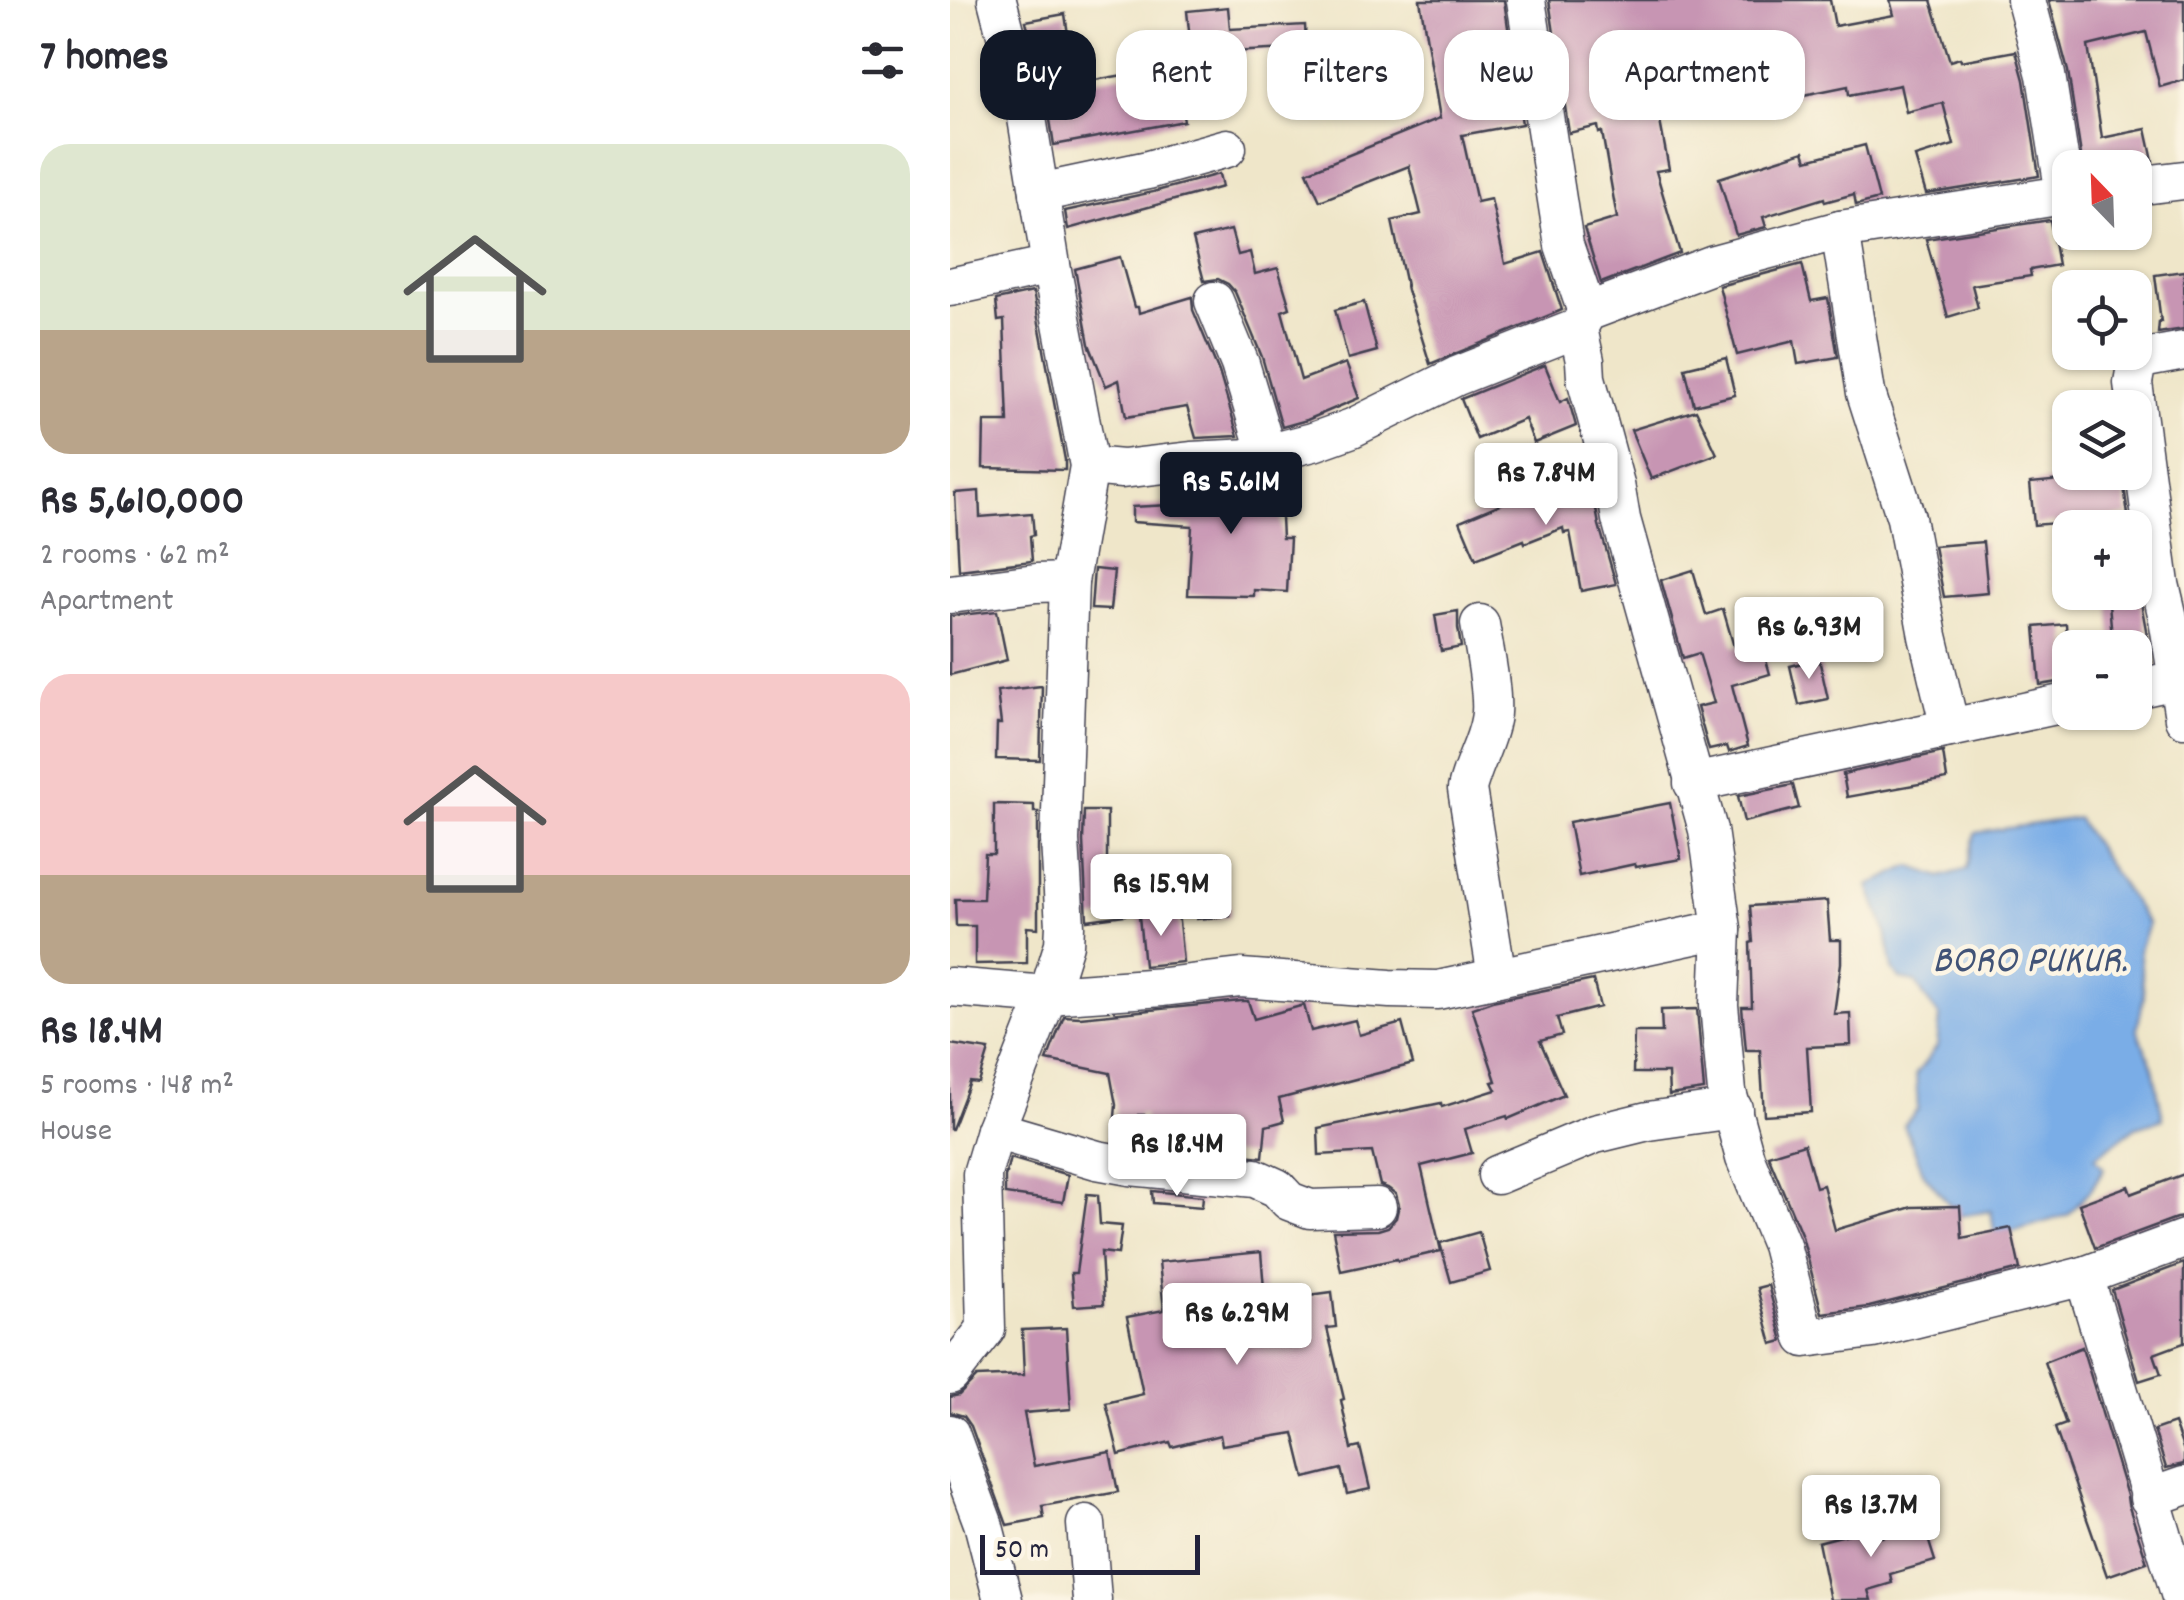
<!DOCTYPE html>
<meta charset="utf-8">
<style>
body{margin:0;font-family:Dekko,sans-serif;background:#f2f2f3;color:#2b2b33;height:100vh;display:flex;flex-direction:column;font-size:38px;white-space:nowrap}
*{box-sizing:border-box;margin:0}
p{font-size:32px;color:#7c7c81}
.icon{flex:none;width:55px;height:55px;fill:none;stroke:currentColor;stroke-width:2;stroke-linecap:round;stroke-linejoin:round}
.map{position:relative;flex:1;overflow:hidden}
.details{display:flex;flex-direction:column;background:#fff;width:950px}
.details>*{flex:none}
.guide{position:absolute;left:30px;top:30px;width:950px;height:90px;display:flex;gap:20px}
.needle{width:65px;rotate:337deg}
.tools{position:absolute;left:1102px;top:150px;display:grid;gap:20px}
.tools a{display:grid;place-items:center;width:100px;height:100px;border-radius:20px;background:#fff;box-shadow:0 2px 8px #0004;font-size:50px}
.scale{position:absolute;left:30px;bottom:25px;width:220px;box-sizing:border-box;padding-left:10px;border:5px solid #22223b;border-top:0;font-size:28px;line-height:35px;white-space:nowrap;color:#22223b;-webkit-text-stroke:8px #fcf5e5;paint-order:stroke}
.price{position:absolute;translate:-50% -85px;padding:0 22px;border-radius:10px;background:#fff;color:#222;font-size:32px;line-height:65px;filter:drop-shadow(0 2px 5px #0008)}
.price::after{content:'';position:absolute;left:50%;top:60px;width:30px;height:22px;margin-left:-15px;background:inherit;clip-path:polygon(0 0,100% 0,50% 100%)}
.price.active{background:#111827;color:#fff}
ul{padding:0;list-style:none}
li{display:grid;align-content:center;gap:20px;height:530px;padding:0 40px}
li span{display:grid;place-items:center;height:310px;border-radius:30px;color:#555}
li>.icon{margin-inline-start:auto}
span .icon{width:180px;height:180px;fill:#fffc;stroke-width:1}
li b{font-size:42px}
h2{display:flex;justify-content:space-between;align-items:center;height:120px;padding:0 40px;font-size:42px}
.pill{padding:0 35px;border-radius:30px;background:#fff;box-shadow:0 2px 8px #0004;font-size:35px;line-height:90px}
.pill.active{background:#111827;color:#fff}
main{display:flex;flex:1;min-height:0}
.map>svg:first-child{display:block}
.water{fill:#7aade7;stroke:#4e6891;stroke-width:2.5}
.building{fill:#c795b3}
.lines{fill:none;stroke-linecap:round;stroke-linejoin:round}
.minor-casing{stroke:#413f50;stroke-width:41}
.minor{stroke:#fff;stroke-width:38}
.labels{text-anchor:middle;stroke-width:9;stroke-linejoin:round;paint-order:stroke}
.water-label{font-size:40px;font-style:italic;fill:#415377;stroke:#fcf5e5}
</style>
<main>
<section class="details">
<h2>7 homes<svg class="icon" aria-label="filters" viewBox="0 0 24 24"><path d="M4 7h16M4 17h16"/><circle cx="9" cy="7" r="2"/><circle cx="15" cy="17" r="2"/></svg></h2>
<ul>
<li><span style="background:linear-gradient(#dfe7d0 60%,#b9a48a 0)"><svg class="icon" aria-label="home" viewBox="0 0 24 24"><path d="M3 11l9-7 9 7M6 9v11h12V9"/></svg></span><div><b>Rs 5,610,000</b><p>2 rooms · 62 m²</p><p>Apartment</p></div></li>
<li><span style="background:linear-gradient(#f6c9c9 65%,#b9a48a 0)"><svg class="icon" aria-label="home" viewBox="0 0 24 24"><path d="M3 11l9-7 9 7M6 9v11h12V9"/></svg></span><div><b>Rs 18.4M</b><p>5 rooms · 148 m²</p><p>House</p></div></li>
</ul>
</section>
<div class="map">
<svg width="1234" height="1600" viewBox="0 0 1234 1600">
<rect width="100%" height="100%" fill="#fcf5e5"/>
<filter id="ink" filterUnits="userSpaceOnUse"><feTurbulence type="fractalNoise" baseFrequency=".01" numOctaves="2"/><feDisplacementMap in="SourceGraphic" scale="20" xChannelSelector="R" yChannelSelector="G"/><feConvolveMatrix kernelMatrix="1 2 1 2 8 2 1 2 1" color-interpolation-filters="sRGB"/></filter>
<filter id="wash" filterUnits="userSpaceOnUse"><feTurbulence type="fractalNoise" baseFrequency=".0048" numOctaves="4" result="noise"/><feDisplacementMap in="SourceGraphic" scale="40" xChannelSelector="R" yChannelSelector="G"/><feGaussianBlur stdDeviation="2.25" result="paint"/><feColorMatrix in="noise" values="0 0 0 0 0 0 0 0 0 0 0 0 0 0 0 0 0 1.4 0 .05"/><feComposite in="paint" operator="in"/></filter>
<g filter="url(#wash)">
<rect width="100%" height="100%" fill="#efe6c9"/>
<polygon class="water" points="1127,818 1198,924 1189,949 1194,996 1187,1029 1203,1067 1213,1119 1186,1127 1145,1157 1154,1168 1142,1188 1118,1215 1045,1237 1041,1211 1009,1216 974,1174 954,1125 968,1109 966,1074 987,1047 990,1017 975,998 966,982 950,979 943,969 936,932 919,886 960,866 991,877 1017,869 1025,833"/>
<g id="blocks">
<g class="building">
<polygon points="470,0 554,0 572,124 512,135 527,202 541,199 555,264 593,252 612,310 480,364 457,290 442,221 471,214 459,166 370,201 357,172 490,118"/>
<polygon points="599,0 880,0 885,26 944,15 940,0 981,0 1000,61 1010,58 1011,61 1066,51 1074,80 1089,176 976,194 965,157 1004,145 993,103 956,112 950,85 899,95 898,86 844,97 842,84 769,97 767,89 706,100 719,169 706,171 730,253 651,283 634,228 667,218 652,132 649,133 648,126 619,133"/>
<polygon points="1099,0 1234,0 1234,80 1210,87 1196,32 1138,46 1152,138 1196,129 1203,161 1172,168 1133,168 1118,71"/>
<polygon points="278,7 280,29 355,25 356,48 282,52 283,66 243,70 237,11"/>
<polygon points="115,14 123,69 132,68 133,82 225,66 234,121 104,145 98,107 76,21"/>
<polygon points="915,145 929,199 906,205 904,194 875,202 874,198 813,217 816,227 786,235 769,178 854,151 857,160"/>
<polygon points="269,174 272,187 118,229 115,211 203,192"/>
<polygon points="1100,220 1108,265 1080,270 1081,276 1022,285 1028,308 998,317 976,239"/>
<polygon points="281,230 288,255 300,252 305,274 328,268 340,308 332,311 351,380 396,363 409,398 357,420 332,427 312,357 285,292 278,284 268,279 254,281 243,239"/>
<polygon points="170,257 184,307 188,307 189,313 242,297 243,310 269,372 288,436 246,438 237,407 176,417 169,380 156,386 139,344 125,269"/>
<polygon points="852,264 861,301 878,298 888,357 848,364 844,341 787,355 769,286"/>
<polygon points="1234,271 1234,329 1208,333 1209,322 1211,322 1205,275"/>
<polygon points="83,292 115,460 115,470 33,468 34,422 58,422 54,320 48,321 46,300"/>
<polygon points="414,302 427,351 398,359 385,310"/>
<polygon points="776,358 785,395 744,405 735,368"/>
<polygon points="595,365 610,402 618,398 626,426 584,443 575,419 527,439 511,399"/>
<polygon points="746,410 767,454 701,479 681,430"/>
<polygon points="1131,472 1172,472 1178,515 1106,528 1105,523 1084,525 1080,483 1132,478"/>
<polygon points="329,474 332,538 340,538 337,592 304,590 304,596 238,595 242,526 182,522 182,507 239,504 238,490 261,491 259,483 302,480"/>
<polygon points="641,482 649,525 666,584 631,591 620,532 614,533 613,528 575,543 574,540 526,559 510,521 558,501 557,497 591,484 593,491"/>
<polygon points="29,491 30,517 82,513 84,535 80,536 82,561 9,570 5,493"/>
<polygon points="1033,542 1038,593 994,597 984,546"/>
<polygon points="144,569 164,571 160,610 141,609"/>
<polygon points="743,570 756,615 773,609 784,647 810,639 820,674 782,685 798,746 779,752 777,746 759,750 747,707 764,703 749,653 733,658 711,580"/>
<polygon points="1158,592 1189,592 1202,662 1185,666 1185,648 1163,648"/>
<polygon points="47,611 57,660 0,675 0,616"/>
<polygon points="508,611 508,628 511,647 491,651 485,615"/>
<polygon points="1116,624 1120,680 1090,685 1085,627"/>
<polygon points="869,659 878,699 849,705 840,666"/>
<polygon points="92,686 90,760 46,759 47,724 51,724 47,691"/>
<polygon points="993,752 997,779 897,797 893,774"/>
<polygon points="843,785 849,808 794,822 788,796"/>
<polygon points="720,803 731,859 686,867 685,864 629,876 619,822"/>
<polygon points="44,804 84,805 84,812 88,812 88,928 77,927 77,963 25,964 25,926 6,926 5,899 33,899 35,854 44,854"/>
<polygon points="134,811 157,811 157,872 170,870 175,915 137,920 133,841"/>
<polygon points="277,882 280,916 247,919 244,884"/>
<polygon points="877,901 880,940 891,940 891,963 884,1014 900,1013 901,1045 857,1047 861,1112 814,1115 810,1050 796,1050 792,1007 802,1007 800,943 803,942 800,906"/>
<polygon points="228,912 233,962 194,966 189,916"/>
<polygon points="643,980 650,1007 607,1018 612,1035 590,1041 614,1095 558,1119 557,1116 515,1129 522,1153 471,1166 491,1251 448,1261 447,1259 391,1271 383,1231 428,1230 438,1227 446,1218 449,1205 446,1194 438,1188 430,1185 422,1152 369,1155 368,1128 491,1103 492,1107 546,1090 542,1082 546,1081 522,1008 542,1001"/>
<polygon points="291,1001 298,1001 304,1019 354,1005 361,1031 405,1020 409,1035 452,1023 463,1064 329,1099 334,1121 316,1126 313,1157 197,1145 194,1115 188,1115 184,1144 163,1140 166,1105 160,1073 97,1060 114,1016 130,1017"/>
<polygon points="747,1009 754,1090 719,1095 718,1073 683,1073 684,1032 712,1032 711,1010"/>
<polygon points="0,1044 39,1050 29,1083 20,1082 2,1129 0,1129"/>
<polygon points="854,1144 866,1187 873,1185 885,1230 962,1207 1010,1206 1012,1238 1061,1228 1070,1269 919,1307 872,1313 852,1236 818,1155"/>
<polygon points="60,1158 118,1175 113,1202 55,1194 55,1177"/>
<polygon points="1234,1174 1234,1217 1226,1218 1145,1248 1129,1204 1178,1186 1181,1194"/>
<polygon points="202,1191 253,1196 252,1207 203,1203"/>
<polygon points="137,1194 148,1195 150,1224 172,1226 168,1254 151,1252 154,1304 124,1306 121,1273 126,1273"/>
<polygon points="529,1232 540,1271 501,1282 490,1243"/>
<polygon points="311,1252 315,1301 382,1292 386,1327 377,1328 394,1399 391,1400 401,1449 410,1447 420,1489 397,1494 391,1469 355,1478 344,1433 272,1445 270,1435 222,1447 220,1442 169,1455 156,1403 193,1394 177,1317 214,1310 209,1262"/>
<polygon points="1234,1263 1234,1343 1204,1354 1211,1374 1189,1381 1162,1290"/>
<polygon points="818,1285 833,1341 822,1344 807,1288"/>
<polygon points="116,1328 121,1409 74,1413 84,1466 160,1452 168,1492 92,1506 94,1518 57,1525 21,1426 14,1416 0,1412 0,1397 9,1395 27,1377 74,1375 72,1330"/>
<polygon points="1132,1347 1177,1496 1178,1504 1197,1562 1157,1576 1105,1428 1116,1424 1094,1362"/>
<polygon points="1224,1423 1234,1451 1234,1464 1216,1468 1204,1430"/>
<polygon points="930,1526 932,1537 974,1526 985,1561 940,1574 942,1583 918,1590 921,1600 880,1600 868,1542"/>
</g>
</g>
</g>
<g filter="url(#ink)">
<use href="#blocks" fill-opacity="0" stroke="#413f50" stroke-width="2.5"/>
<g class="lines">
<defs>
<g id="minor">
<polyline points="576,0 614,245 637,312"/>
<polyline points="1076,0 1096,75 1115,195"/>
<polyline points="1185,186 1234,180"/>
<polyline points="89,193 198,170 277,148"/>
<polyline points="890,230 916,393 956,518 978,636 1000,728 1120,702"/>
<polyline points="0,287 101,265"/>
<polyline points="264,301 290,364 317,454"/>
<polyline points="1234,351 1196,358 1186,366 1183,383 1210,584 1218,618 1234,718"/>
<polyline points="139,466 172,469 241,461 301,458 363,442 402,428 507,376 628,328 637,312 764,264 890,230 1120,194"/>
<polyline points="0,594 86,583 119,582"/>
<path d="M530 624C534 648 545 698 540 720 536 744 522 766 517 789L547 977"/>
<polyline points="1185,689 1226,680"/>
<polyline points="743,783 1000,728"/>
<polyline points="772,929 769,1005 777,1092 795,1158 831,1245 855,1338 923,1329 1134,1276 1234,1239"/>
<polyline points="0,987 98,995 213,987 291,978 440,989 488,990 772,929 758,830 671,519 665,484 636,378 635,361 628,328"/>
<polyline points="45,1130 147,1160 180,1166 305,1178 327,1188 339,1201 360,1209 427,1207"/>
<polyline points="547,1175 645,1134 698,1121 783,1109"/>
<polyline points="1134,1276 1232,1600"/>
<polyline points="0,1375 36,1329 32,1174 45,1130 98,995 114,944 115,926 110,841 119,582 139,466 101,265 76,112 47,0"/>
<polyline points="0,1434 33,1523 53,1600"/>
<polyline points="1199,1498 1234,1486"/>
<polyline points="136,1524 142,1600"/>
</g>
</defs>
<use href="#minor" class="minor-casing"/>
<use href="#minor" class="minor"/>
</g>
</g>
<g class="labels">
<g class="water-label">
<text x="1080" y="971">BORO PUKUR.</text>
</g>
</g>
</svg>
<div class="tools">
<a><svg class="needle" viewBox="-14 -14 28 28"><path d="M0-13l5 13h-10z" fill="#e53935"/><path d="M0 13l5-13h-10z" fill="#7c7c81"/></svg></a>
<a><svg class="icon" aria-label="locate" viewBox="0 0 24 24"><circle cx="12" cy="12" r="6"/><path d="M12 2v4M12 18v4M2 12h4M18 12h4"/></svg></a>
<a><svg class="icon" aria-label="layers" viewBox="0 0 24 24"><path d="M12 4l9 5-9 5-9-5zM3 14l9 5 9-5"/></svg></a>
<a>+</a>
<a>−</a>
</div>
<div class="scale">50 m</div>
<b class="price" style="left:596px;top:528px">Rs 7.84M</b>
<b class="price active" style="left:281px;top:537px">Rs 5.61M</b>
<b class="price" style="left:859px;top:682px">Rs 6.93M</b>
<b class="price" style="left:211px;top:939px">Rs 15.9M</b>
<b class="price" style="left:227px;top:1199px">Rs 18.4M</b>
<b class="price" style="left:287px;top:1368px">Rs 6.29M</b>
<b class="price" style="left:921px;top:1560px">Rs 13.7M</b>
<div class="guide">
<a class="pill active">Buy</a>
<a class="pill">Rent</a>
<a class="pill">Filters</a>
<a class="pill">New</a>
<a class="pill">Apartment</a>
</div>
</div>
</main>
